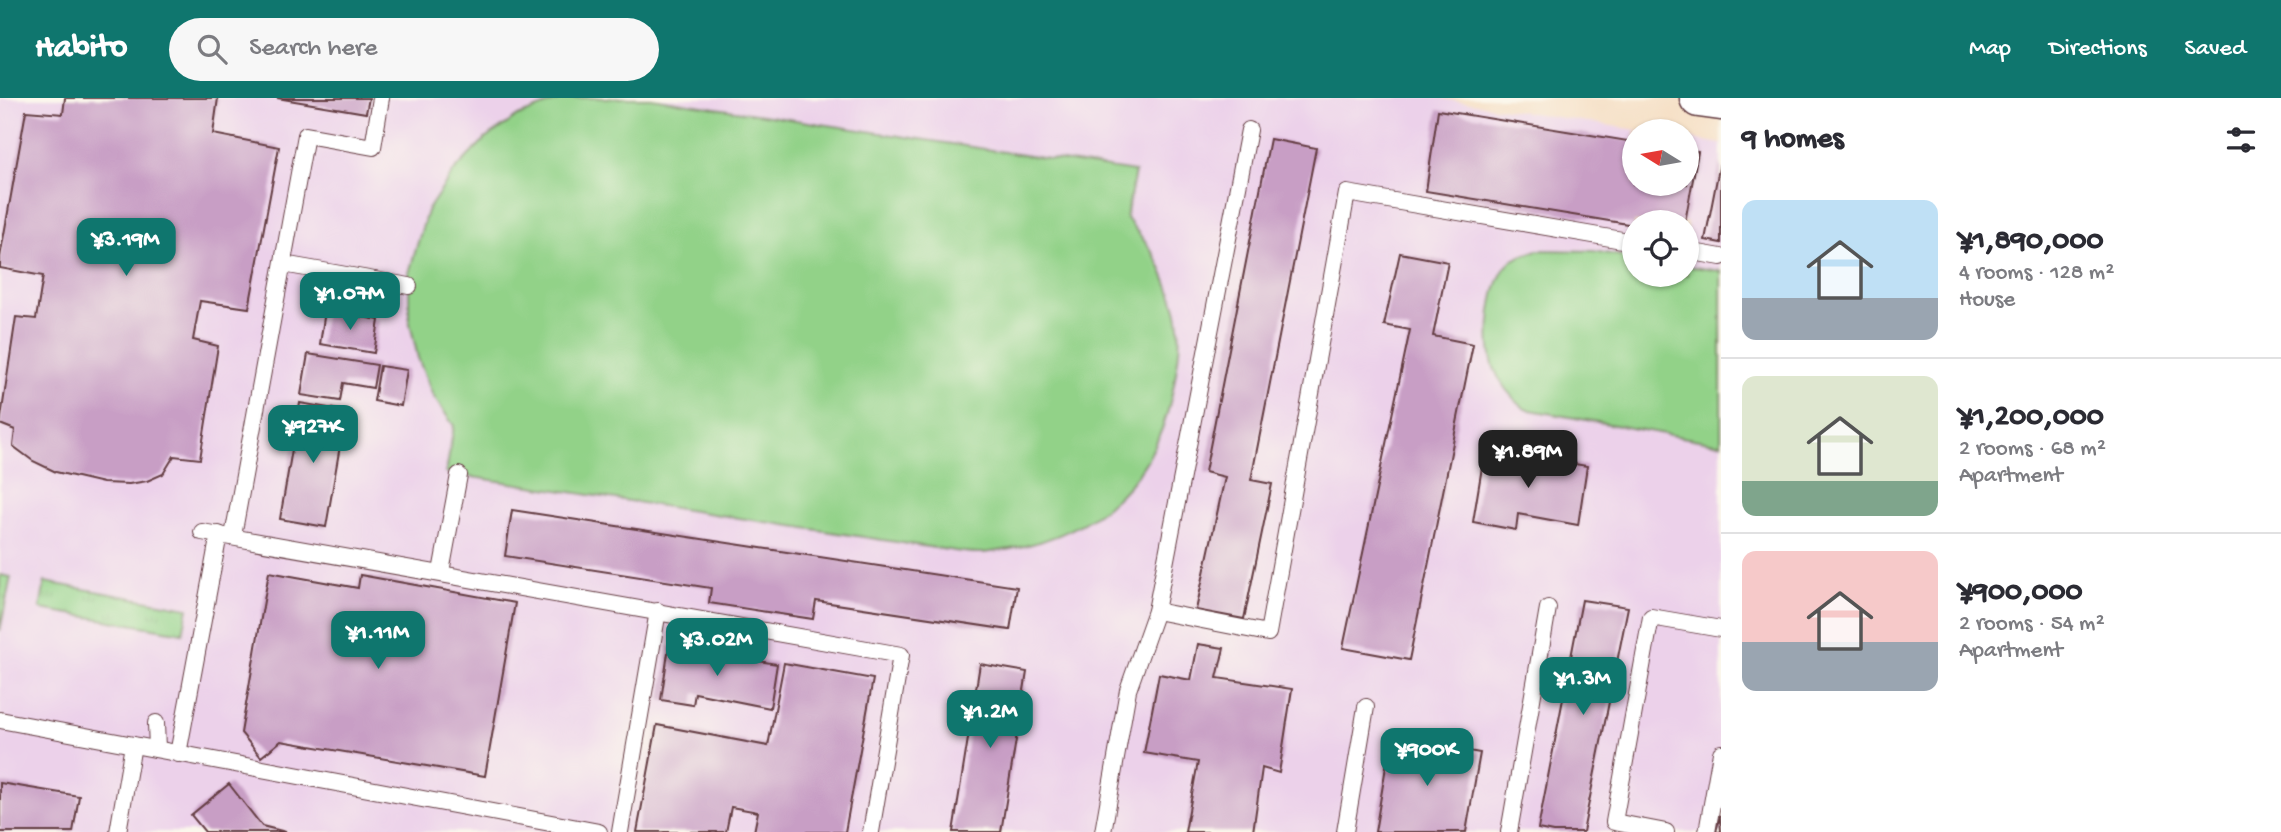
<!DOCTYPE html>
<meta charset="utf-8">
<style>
body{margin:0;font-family:"Gochi Hand",sans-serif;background:#f7f7f7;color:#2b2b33;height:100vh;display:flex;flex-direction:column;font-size:26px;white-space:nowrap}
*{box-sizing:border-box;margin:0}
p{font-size:23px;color:#7c7c81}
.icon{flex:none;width:38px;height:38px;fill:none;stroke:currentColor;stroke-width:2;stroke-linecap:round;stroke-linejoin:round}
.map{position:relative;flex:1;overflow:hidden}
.sheet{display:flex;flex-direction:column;background:#fff;width:560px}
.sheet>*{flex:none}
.needle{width:46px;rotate:281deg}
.controls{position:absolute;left:1622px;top:21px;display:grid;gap:14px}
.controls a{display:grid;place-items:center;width:77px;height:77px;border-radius:50%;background:#fff;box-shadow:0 2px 5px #0004;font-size:35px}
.price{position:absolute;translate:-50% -60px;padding:0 16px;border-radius:14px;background:#0f766e;color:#fff;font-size:23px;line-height:46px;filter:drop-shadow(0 2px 4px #0008)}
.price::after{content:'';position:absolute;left:50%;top:42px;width:21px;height:16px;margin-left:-10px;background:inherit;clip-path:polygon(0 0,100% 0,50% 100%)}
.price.current{background:#222;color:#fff}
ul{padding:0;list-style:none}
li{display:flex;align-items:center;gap:21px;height:175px;padding:0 21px}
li+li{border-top:2px solid #e1e1e2}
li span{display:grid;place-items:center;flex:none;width:196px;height:140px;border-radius:14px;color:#555}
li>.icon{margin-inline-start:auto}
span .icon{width:84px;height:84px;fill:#fffc;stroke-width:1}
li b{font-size:30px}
h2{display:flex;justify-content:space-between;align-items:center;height:84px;padding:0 21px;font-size:30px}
header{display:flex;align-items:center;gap:42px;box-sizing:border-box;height:98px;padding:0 35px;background:#0f766e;color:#fff}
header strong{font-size:33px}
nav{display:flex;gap:38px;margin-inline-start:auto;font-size:24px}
.search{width:490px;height:63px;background:#f7f7f7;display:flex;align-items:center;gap:18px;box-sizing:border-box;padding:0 24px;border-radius:38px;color:#7c7c81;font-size:26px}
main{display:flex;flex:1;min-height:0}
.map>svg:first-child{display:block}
.built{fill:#ecd1ea;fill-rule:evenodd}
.grass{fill:url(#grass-tufts);stroke:#6e785a;stroke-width:2}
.pitch{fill:#92d288;stroke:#6e785a;stroke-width:2}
.building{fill:#c89ec5}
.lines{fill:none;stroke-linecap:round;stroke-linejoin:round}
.lane-casing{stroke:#643c42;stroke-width:18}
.secondary-casing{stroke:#643c42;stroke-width:41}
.lane{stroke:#fff;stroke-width:16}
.secondary{stroke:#fff;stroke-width:38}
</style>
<header>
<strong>Habito</strong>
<div class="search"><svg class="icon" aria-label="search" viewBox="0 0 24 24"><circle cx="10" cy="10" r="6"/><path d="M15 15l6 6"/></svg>Search here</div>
<nav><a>Map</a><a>Directions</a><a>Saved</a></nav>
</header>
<main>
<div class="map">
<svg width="1721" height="734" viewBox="0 0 1721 734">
<defs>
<pattern id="grass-tufts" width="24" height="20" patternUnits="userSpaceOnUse" patternTransform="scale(1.75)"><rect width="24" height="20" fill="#92d288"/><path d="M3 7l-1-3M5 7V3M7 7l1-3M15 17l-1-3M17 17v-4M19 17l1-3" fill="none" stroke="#7fb476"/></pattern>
</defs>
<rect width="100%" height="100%" fill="#fbf7ec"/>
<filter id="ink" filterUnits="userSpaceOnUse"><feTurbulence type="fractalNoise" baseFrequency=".0143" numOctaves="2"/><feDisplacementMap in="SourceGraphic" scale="14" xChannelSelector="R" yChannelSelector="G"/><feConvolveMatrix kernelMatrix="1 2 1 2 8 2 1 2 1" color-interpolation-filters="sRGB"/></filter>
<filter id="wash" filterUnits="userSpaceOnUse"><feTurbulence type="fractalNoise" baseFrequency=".00686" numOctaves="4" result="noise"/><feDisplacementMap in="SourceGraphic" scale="28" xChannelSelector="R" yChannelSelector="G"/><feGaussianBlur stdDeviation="1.57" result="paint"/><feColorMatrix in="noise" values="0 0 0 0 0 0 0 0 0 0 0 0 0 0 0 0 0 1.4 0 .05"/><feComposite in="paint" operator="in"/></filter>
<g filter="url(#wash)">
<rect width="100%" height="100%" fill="#f5ddc1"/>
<path class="built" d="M0 0H1438L1643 33H1634V86H1687V40L1721 46V734H0ZM1634 124H1687V177H1634Z"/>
<g class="grass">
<polygon points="0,477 11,479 0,533"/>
<polygon points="45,484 188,510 183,535 40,511"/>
</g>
<g class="pitch">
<path d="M565 0H651L1135 74 1126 119C1136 133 1149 147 1157 162 1164 175 1170 192 1175 207 1184 236 1178 267 1172 296 1151 396 1081 445 983 455 968 456 950 452 935 450L446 375 454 328 433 298 418 260 409 221V175L427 113 455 72 485 41 518 18Z"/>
<path d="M1538 152 1593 153 1634 160V177H1687V168L1721 173V346L1525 311C1513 301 1501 288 1495 272 1484 248 1489 178 1513 162 1520 158 1530 155 1538 152Z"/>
</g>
<g id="blocks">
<g class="building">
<polygon points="65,0 218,0 213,36 279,49 249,210 200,203 193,242 218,248 200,361 174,358 163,376 147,383 129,386 103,385 56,374 33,363 13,348 15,332 0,326 16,219 36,221 43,178 0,170 0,159 26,13 63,16"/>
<polygon points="277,0 369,0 366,15"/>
<polygon points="1438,12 1634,44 1634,86 1687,86 1687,52 1698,54 1685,124 1634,124 1634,127 1426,93"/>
<polygon points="1270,41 1316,50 1251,382 1272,386 1244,521 1196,512 1225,379 1205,374"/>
<polygon points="1720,65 1721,65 1721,145 1705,142"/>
<polygon points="1400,155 1448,164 1433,238 1473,246 1409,562 1343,550 1410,232 1384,227"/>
<polygon points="325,213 379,222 374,255 320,246"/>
<polygon points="308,256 377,267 373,290 343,285 340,303 301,297"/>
<polygon points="380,268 407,272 401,308 374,303"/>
<polygon points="300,305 346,313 326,429 280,421"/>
<polygon points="1485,351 1587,368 1578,427 1518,416 1516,432 1473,424"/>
<polygon points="512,412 1017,489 1010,532 816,503 813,521 709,505 711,490 505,458"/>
<polygon points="269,474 358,490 360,477 515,505 485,678 281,643 261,659 241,635"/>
<polygon points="1582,502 1628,509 1583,734 1553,734 1538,731"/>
<polygon points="1198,546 1224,550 1217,580 1292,591 1279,675 1262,670 1253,734 1185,734 1198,664 1144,655 1159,576 1191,582"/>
<polygon points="669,548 777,566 770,610 695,595 693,607 661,602"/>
<polygon points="784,565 873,581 845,734 754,734 758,714 731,709 726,734 637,734 657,627 768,648"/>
<polygon points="980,566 1027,574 1001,734 953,734"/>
<polygon points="1391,639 1480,655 1466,734 1375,734"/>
<polygon points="0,685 79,698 73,734 0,734"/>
<polygon points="229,686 262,728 286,734 205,734 191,717"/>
<polygon points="1720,717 1721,734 1716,734"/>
</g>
</g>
</g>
<g filter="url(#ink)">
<use href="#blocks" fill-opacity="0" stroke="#643c42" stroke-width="2"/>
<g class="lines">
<defs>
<g id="lane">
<polyline points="1687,153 1721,159"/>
<polyline points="283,166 409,188"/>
<polyline points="202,434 901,557 871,734"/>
<polyline points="233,438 306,37 373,49 381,0"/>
<polyline points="441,474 459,377"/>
<polyline points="1156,513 1268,535 1347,95 1634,144"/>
<polyline points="0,622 599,734"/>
<polyline points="156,625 157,651"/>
<polyline points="178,656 219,436"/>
<polyline points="118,734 133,647"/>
<polyline points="620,734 658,513"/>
<polyline points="1103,734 1128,592 1156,513 1249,32"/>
<polyline points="1345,734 1366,609"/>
<polyline points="1509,734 1548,510"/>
<polyline points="1666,734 1614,724 1651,519 1721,531"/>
<polyline points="1707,734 1721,655"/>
</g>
<polyline id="secondary" points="1699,0 1721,3"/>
</defs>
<use href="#lane" class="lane-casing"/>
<use href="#secondary" class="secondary-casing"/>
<use href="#lane" class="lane"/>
<use href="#secondary" class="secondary"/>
</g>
</g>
</svg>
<div class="controls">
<a><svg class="needle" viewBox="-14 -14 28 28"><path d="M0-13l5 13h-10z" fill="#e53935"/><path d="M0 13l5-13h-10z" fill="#7c7c81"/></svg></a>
<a><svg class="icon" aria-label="locate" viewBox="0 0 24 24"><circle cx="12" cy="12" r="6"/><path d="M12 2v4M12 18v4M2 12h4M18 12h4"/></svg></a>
</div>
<b class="price" style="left:126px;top:180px">¥3.19M</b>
<b class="price" style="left:350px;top:234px">¥1.07M</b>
<b class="price" style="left:313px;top:367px">¥927K</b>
<b class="price current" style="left:1528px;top:392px">¥1.89M</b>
<b class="price" style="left:378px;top:573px">¥1.11M</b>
<b class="price" style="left:717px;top:580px">¥3.02M</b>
<b class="price" style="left:1583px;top:619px">¥1.3M</b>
<b class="price" style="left:990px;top:652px">¥1.2M</b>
<b class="price" style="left:1427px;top:690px">¥900K</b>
</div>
<section class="sheet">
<h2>9 homes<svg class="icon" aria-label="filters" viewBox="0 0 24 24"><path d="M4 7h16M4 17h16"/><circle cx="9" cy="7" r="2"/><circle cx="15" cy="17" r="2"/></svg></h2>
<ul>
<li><span style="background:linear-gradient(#bfe0f5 70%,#9aa5b1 0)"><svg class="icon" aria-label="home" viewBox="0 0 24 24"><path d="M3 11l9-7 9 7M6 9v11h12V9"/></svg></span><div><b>¥1,890,000</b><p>4 rooms · 128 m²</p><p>House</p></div></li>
<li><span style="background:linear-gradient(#dfe7d0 75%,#7fa58c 0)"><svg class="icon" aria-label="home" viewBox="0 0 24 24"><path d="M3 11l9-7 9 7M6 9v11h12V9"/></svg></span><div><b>¥1,200,000</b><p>2 rooms · 68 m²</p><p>Apartment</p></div></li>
<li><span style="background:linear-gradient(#f6c9c9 65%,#9aa5b1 0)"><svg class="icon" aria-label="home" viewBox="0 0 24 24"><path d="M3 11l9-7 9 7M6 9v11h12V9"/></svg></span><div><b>¥900,000</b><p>2 rooms · 54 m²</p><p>Apartment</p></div></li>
</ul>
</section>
</main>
